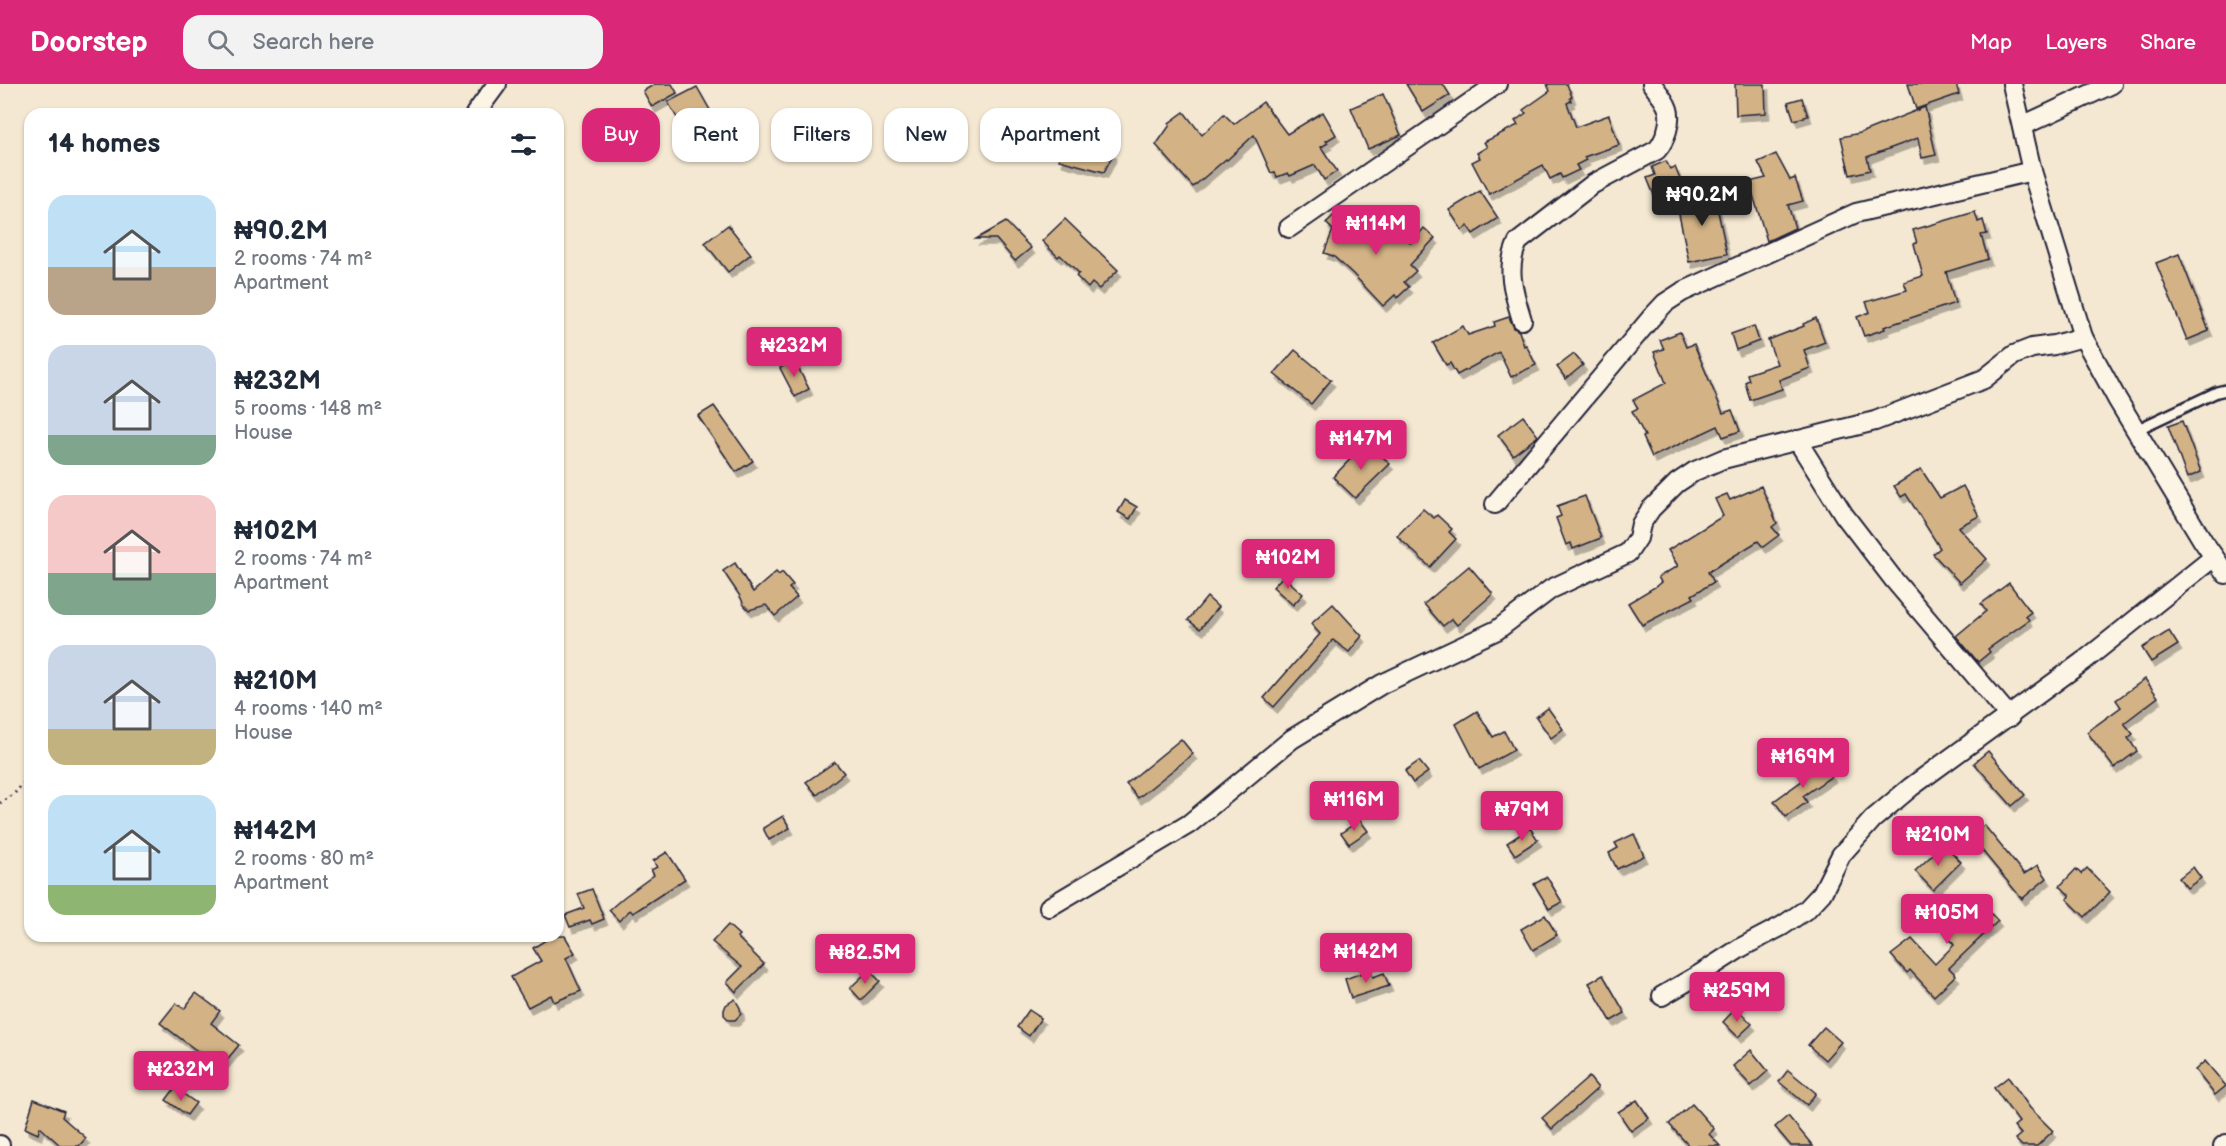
<!DOCTYPE html>
<meta charset="utf-8">
<style>
body{margin:0;font-family:"Balsamiq Sans",sans-serif;background:#f2f2f3;color:#1f2937;height:100vh;display:flex;flex-direction:column;font-size:22px;white-space:nowrap}
*{box-sizing:border-box;margin:0}
p{font-size:20px;color:#747a83}
.icon{flex:none;width:33px;height:33px;fill:none;stroke:currentColor;stroke-width:2;stroke-linecap:round;stroke-linejoin:round}
.map{position:relative;flex:1;overflow:hidden}
.panel{position:absolute;left:24px;top:24px;width:540px;height:834px;display:flex;flex-direction:column;background:#fff;border-radius:18px;box-shadow:0 2px 4px #0004}
.panel>*{flex:none}
.hud{position:absolute;left:582px;top:24px;width:570px;height:54px;display:flex;gap:12px}
.price{position:absolute;translate:-50% -51px;padding:0 14px;border-radius:6px;background:#db2777;color:#fff;font-size:20px;line-height:39px;filter:drop-shadow(0 2px 3px #0008)}
.price::after{content:'';position:absolute;left:50%;top:36px;width:18px;height:14px;margin-left:-9px;background:inherit;clip-path:polygon(0 0,100% 0,50% 100%)}
.price.selected{background:#222;color:#fff}
ul{padding:0;list-style:none}
li{display:flex;align-items:center;gap:18px;height:150px;padding:0 24px}
li span{display:grid;place-items:center;flex:none;width:168px;height:120px;border-radius:18px;color:#555}
li>.icon{margin-inline-start:auto}
span .icon{width:72px;height:72px;fill:#fffc;stroke-width:1}
li b{font-size:26px}
h2{display:flex;justify-content:space-between;align-items:center;height:72px;padding:0 24px;font-size:26px}
.tag{padding:0 21px;border-radius:18px;background:#fff;box-shadow:0 2px 4px #0004;font-size:21px;line-height:54px}
.tag.selected{background:#db2777;color:#fff}
header{display:flex;align-items:center;gap:36px;box-sizing:border-box;height:84px;padding:0 30px;background:#db2777;color:#fff}
header strong{font-size:28px}
nav{display:flex;gap:33px;margin-inline-start:auto;font-size:21px}
.search{width:420px;height:54px;background:#f2f2f3;display:flex;align-items:center;gap:15px;box-sizing:border-box;padding:0 21px;border-radius:18px;color:#747a83;font-size:22px}
.map>svg:first-child{display:block}
.building{fill:#d3b386;stroke:#22223b;stroke-width:1.5;filter:url(#shadow)}
.lines{fill:none;stroke-linecap:round;stroke-linejoin:round}
.lane-casing{stroke:#22223b;stroke-width:14}
.street-casing{stroke:#22223b;stroke-width:22}
.path{stroke:#22223b;stroke-width:3;stroke-dasharray:1.5 4.5;stroke-linecap:butt}
.lane{stroke:#fcf5e5;stroke-width:9}
.street{stroke:#fcf5e5;stroke-width:18}
</style>
<header>
<strong>Doorstep</strong>
<div class="search"><svg class="icon" aria-label="search" viewBox="0 0 24 24"><circle cx="10" cy="10" r="6"/><path d="M15 15l6 6"/></svg>Search here</div>
<nav><a>Map</a><a>Layers</a><a>Share</a></nav>
</header>
<div class="map">
<svg width="2226" height="1062" viewBox="0 0 2226 1062">
<defs>
<filter id="shadow"><feDropShadow dx="3.5" dy="6" stdDeviation="0" flood-color="#0004"/></filter>
</defs>
<rect width="100%" height="100%" fill="#f4e8d2"/>
<filter id="ink" filterUnits="userSpaceOnUse"><feTurbulence type="fractalNoise" baseFrequency=".0167" numOctaves="2"/><feDisplacementMap in="SourceGraphic" scale="12" xChannelSelector="R" yChannelSelector="G"/><feConvolveMatrix kernelMatrix="1 2 1 2 8 2 1 2 1" color-interpolation-filters="sRGB"/></filter>
<g filter="url(#ink)">
<g class="building">
<polygon points="655,0 672,0 677,9 652,23 643,7"/>
<polygon points="1406,0 1443,0 1450,11 1423,28"/>
<polygon points="1547,0 1567,0 1572,13 1570,14 1571,17 1567,19 1576,43 1609,31 1619,61 1584,73 1586,76 1576,81 1579,86 1562,94 1560,90 1550,95 1543,81 1489,110 1472,78 1480,74 1477,69 1487,63 1484,58 1518,41 1515,37 1526,29 1523,26 1550,7"/>
<polygon points="1735,0 1765,0 1766,29 1736,31"/>
<polygon points="1908,0 1956,0 1959,10 1916,25"/>
<polygon points="697,3 715,35 687,51 668,18"/>
<polygon points="1383,10 1401,51 1368,65 1351,24"/>
<polygon points="1802,14 1808,32 1794,36 1788,18"/>
<polygon points="1263,18 1287,50 1323,28 1336,51 1326,57 1328,59 1321,63 1337,87 1324,96 1315,81 1290,92 1288,89 1277,93 1275,88 1271,89 1254,51 1227,76 1226,75 1193,103 1156,61 1170,41 1169,39 1184,28 1202,51 1224,30 1234,40"/>
<polygon points="1925,23 1936,71 1922,74 1918,54 1867,73 1870,86 1850,91 1841,53 1860,49"/>
<polygon points="1090,45 1104,64 1112,68 1112,72 1104,88 1059,76 1059,72 1090,72"/>
<polygon points="1776,70 1790,96 1795,94 1803,117 1788,121 1795,144 1767,157 1749,98 1766,94 1758,78"/>
<polygon points="1666,77 1670,85 1675,83 1686,110 1658,121 1647,94 1655,91 1652,83"/>
<polygon points="1480,107 1498,134 1473,150 1468,142 1462,146 1449,126"/>
<polygon points="1714,108 1727,170 1689,178 1676,116"/>
<polygon points="1338,127 1363,151 1376,138 1389,150 1395,144 1411,159 1424,144 1435,154 1410,181 1416,187 1404,198 1409,203 1397,214 1395,211 1383,222 1353,190 1333,172 1324,169 1333,146 1326,139"/>
<polygon points="1975,128 1978,138 1983,136 1987,150 1981,151 1988,175 1946,188 1955,219 1884,243 1885,245 1864,252 1857,233 1870,228 1866,218 1907,206 1904,198 1923,192 1914,160 1917,159 1913,146"/>
<polygon points="1065,135 1118,186 1099,205 1092,199 1088,204 1076,192 1079,189 1060,171 1058,173 1042,157"/>
<polygon points="1006,138 1031,164 1015,177 996,155 976,155"/>
<polygon points="728,141 751,170 728,188 705,159"/>
<polygon points="2179,170 2209,247 2187,256 2156,179"/>
<polygon points="1509,233 1514,244 1519,247 1524,262 1526,261 1536,281 1511,293 1499,268 1457,291 1450,279 1446,281 1433,259 1463,242 1468,251 1495,242 1494,238"/>
<polygon points="1816,234 1825,258 1804,266 1810,284 1779,296 1782,305 1750,316 1745,298 1749,296 1747,290 1777,280 1768,256 1804,242 1803,240"/>
<polygon points="1754,242 1759,257 1736,266 1731,250"/>
<polygon points="1680,248 1686,263 1694,260 1723,329 1732,326 1740,347 1723,353 1718,342 1652,373 1643,353 1645,352 1632,327 1638,324 1633,316 1666,299 1654,268 1664,265 1660,256"/>
<polygon points="1295,266 1331,296 1311,320 1274,290"/>
<polygon points="1574,270 1583,281 1566,295 1557,283"/>
<polygon points="794,276 809,305 795,313 780,284"/>
<polygon points="714,322 753,377 736,388 698,332"/>
<polygon points="1523,332 1538,352 1513,371 1498,351"/>
<polygon points="2182,337 2201,388 2187,394 2168,342"/>
<polygon points="1363,362 1367,367 1372,362 1390,380 1355,414 1333,393"/>
<polygon points="1921,385 1940,414 1963,402 1979,432 1958,443 1987,475 1960,499 1933,470 1940,464 1906,410 1901,413 1894,402"/>
<polygon points="1761,402 1777,439 1772,443 1779,451 1763,463 1758,457 1708,488 1714,498 1692,511 1694,514 1642,541 1628,519 1655,503 1661,498 1658,493 1678,482 1668,466 1723,432 1715,415 1727,410 1730,416"/>
<polygon points="1585,412 1601,454 1573,465 1571,459 1566,461 1556,434 1561,432 1557,422"/>
<polygon points="1125,416 1137,423 1130,435 1118,428"/>
<polygon points="1423,425 1434,434 1437,431 1452,445 1449,448 1456,455 1430,483 1397,452"/>
<polygon points="735,479 753,508 776,488 779,491 782,488 793,501 789,504 797,513 775,532 766,521 749,526 744,521 740,512 723,487"/>
<polygon points="1469,482 1493,510 1457,541 1452,535 1443,542 1424,520"/>
<polygon points="1283,492 1303,510 1293,521 1273,503"/>
<polygon points="2009,499 2031,528 2026,532 2029,536 1988,565 1990,568 1978,578 1956,552 1986,527 1981,520"/>
<polygon points="1207,513 1218,523 1200,545 1188,536"/>
<polygon points="1333,520 1362,552 1349,568 1333,556 1274,623 1264,614 1320,550 1311,540"/>
<polygon points="2169,547 2178,561 2151,578 2142,564"/>
<polygon points="2145,595 2158,613 2124,639 2133,650 2128,654 2137,667 2114,684 2087,648 2121,623 2116,616"/>
<polygon points="1548,624 1563,645 1551,654 1536,633"/>
<polygon points="1477,627 1493,653 1504,647 1514,666 1479,685 1456,640"/>
<polygon points="1181,655 1193,670 1138,714 1126,700"/>
<polygon points="1988,667 2025,711 2012,722 1974,679"/>
<polygon points="1419,677 1428,688 1413,699 1405,687"/>
<polygon points="1821,677 1832,692 1803,712 1807,718 1786,733 1774,717 1803,696 1800,692"/>
<polygon points="835,678 844,689 817,711 806,698"/>
<polygon points="783,732 790,744 769,756 763,744"/>
<polygon points="1360,736 1368,747 1349,760 1341,749"/>
<polygon points="1984,741 2024,790 2038,781 2047,794 2022,815 1970,752"/>
<polygon points="1530,744 1538,756 1515,771 1507,759"/>
<polygon points="1634,750 1644,772 1617,785 1609,769 1618,764 1615,759"/>
<polygon points="1944,760 1961,778 1933,806 1915,787"/>
<polygon points="667,768 685,795 633,829 630,826 619,837 609,826 624,813 654,791 651,786 657,783 653,777"/>
<polygon points="2193,783 2201,794 2187,804 2179,794"/>
<polygon points="2087,784 2110,808 2085,833 2067,815 2070,812 2060,802 2076,785 2081,790"/>
<polygon points="1547,793 1562,818 1549,825 1534,800"/>
<polygon points="592,805 604,835 592,840 590,836 570,843 565,831 584,824 578,810"/>
<polygon points="1975,813 1998,837 1949,884 1956,891 1934,912 1910,886 1907,889 1891,871 1912,855 1935,880 1954,861 1936,836 1956,821 1961,826"/>
<polygon points="1545,831 1557,851 1533,866 1521,845"/>
<polygon points="728,841 739,851 737,853 764,880 736,908 727,898 742,883 712,858"/>
<polygon points="552,852 565,852 575,869 566,874 581,907 554,918 551,911 528,923 511,893 541,877 533,864"/>
<polygon points="869,886 880,897 861,916 850,904"/>
<polygon points="1370,886 1373,893 1384,889 1389,902 1351,914 1345,895"/>
<polygon points="1603,891 1625,929 1611,937 1589,899"/>
<polygon points="196,909 220,927 211,939 239,961 220,984 160,939 176,919 184,925"/>
<polygon points="735,915 740,924 741,930 735,936 729,936 724,931 724,926 726,921"/>
<polygon points="1736,924 1752,940 1738,953 1723,938"/>
<polygon points="1029,926 1041,934 1029,952 1017,943"/>
<polygon points="1824,943 1841,958 1825,976 1808,961"/>
<polygon points="1751,966 1768,987 1751,1002 1733,982"/>
<polygon points="2205,977 2226,1002 2215,1011 2195,986"/>
<polygon points="1788,986 1816,1009 1807,1021 1779,998"/>
<polygon points="1589,993 1598,1004 1552,1045 1542,1034"/>
<polygon points="2008,993 2030,1024 2053,1047 2037,1062 2022,1062 2015,1055 2021,1050 2014,1042 2019,1038 1994,1004"/>
<polygon points="175,1004 196,1019 187,1031 166,1016"/>
<polygon points="34,1015 64,1027 62,1033 86,1054 79,1062 61,1062 40,1043 38,1050 25,1044"/>
<polygon points="1637,1016 1649,1034 1631,1047 1618,1028"/>
<polygon points="1692,1020 1714,1045 1709,1050 1720,1062 1689,1062 1669,1040"/>
<polygon points="1788,1032 1813,1062 1791,1062 1775,1043"/>
</g>
<g class="lines">
<defs>
<polyline id="lane" points="2136,346 2217,308 2226,306"/>
<g id="street">
<polyline points="2012,0 2032,87 2083,253 2117,315 2203,457 2226,490"/>
<polyline points="475,30 497,0"/>
<polyline points="2022,42 2112,0"/>
<polyline points="1289,144 1497,0"/>
<path d="M1522 236C1514 210 1505 184 1518 158L1593 100 1657 66C1665 57 1672 37 1668 25 1665 16 1657 7 1652 0"/>
<polyline points="1797,356 1844,431 1894,496 2010,633"/>
<polyline points="1495,420 1651,234 1665,219 1682,208 1856,129 2032,87"/>
<polyline points="1049,823 1189,740 1292,655 1382,600 1497,546 1551,505 1628,469 1638,454 1641,440 1651,425 1677,399 1695,387 1723,375 1875,337 1984,295 2014,271 2032,264 2054,261 2083,253"/>
<polyline points="1662,912 1700,890 1742,863 1782,842 1807,825 1822,809 1841,771 1873,735 1911,703 2085,576 2214,473"/>
<polyline points="0,1061 0,1062"/>
<polyline points="2223,1062 2226,1060"/>
</g>
</defs>
<use href="#lane" class="lane-casing"/>
<use href="#street" class="street-casing"/>
<polyline class="path" points="0,719 14,710 30,692"/>
<use href="#lane" class="lane"/>
<use href="#street" class="street"/>
</g>
</g>
</svg>
<b class="price selected" style="left:1702px;top:143px">₦90.2M</b>
<b class="price" style="left:1376px;top:172px">₦114M</b>
<b class="price" style="left:794px;top:294px">₦232M</b>
<b class="price" style="left:1361px;top:387px">₦147M</b>
<b class="price" style="left:1288px;top:506px">₦102M</b>
<b class="price" style="left:1803px;top:705px">₦169M</b>
<b class="price" style="left:1354px;top:748px">₦116M</b>
<b class="price" style="left:1522px;top:758px">₦79M</b>
<b class="price" style="left:1938px;top:783px">₦210M</b>
<b class="price" style="left:1947px;top:861px">₦105M</b>
<b class="price" style="left:1366px;top:900px">₦142M</b>
<b class="price" style="left:865px;top:901px">₦82.5M</b>
<b class="price" style="left:1737px;top:939px">₦259M</b>
<b class="price" style="left:181px;top:1018px">₦232M</b>
<div class="hud">
<a class="tag selected">Buy</a>
<a class="tag">Rent</a>
<a class="tag">Filters</a>
<a class="tag">New</a>
<a class="tag">Apartment</a>
</div>
<section class="panel">
<h2>14 homes<svg class="icon" aria-label="filters" viewBox="0 0 24 24"><path d="M4 7h16M4 17h16"/><circle cx="9" cy="7" r="2"/><circle cx="15" cy="17" r="2"/></svg></h2>
<ul>
<li><span style="background:linear-gradient(#bfe0f5 60%,#b9a48a 0)"><svg class="icon" aria-label="home" viewBox="0 0 24 24"><path d="M3 11l9-7 9 7M6 9v11h12V9"/></svg></span><div><b>₦90.2M</b><p>2 rooms · 74 m²</p><p>Apartment</p></div></li>
<li><span style="background:linear-gradient(#c9d6e8 75%,#7fa58c 0)"><svg class="icon" aria-label="home" viewBox="0 0 24 24"><path d="M3 11l9-7 9 7M6 9v11h12V9"/></svg></span><div><b>₦232M</b><p>5 rooms · 148 m²</p><p>House</p></div></li>
<li><span style="background:linear-gradient(#f6c9c9 65%,#7fa58c 0)"><svg class="icon" aria-label="home" viewBox="0 0 24 24"><path d="M3 11l9-7 9 7M6 9v11h12V9"/></svg></span><div><b>₦102M</b><p>2 rooms · 74 m²</p><p>Apartment</p></div></li>
<li><span style="background:linear-gradient(#c9d6e8 70%,#c2b280 0)"><svg class="icon" aria-label="home" viewBox="0 0 24 24"><path d="M3 11l9-7 9 7M6 9v11h12V9"/></svg></span><div><b>₦210M</b><p>4 rooms · 140 m²</p><p>House</p></div></li>
<li><span style="background:linear-gradient(#bfe0f5 75%,#8fb573 0)"><svg class="icon" aria-label="home" viewBox="0 0 24 24"><path d="M3 11l9-7 9 7M6 9v11h12V9"/></svg></span><div><b>₦142M</b><p>2 rooms · 80 m²</p><p>Apartment</p></div></li>
</ul>
</section>
</div>
